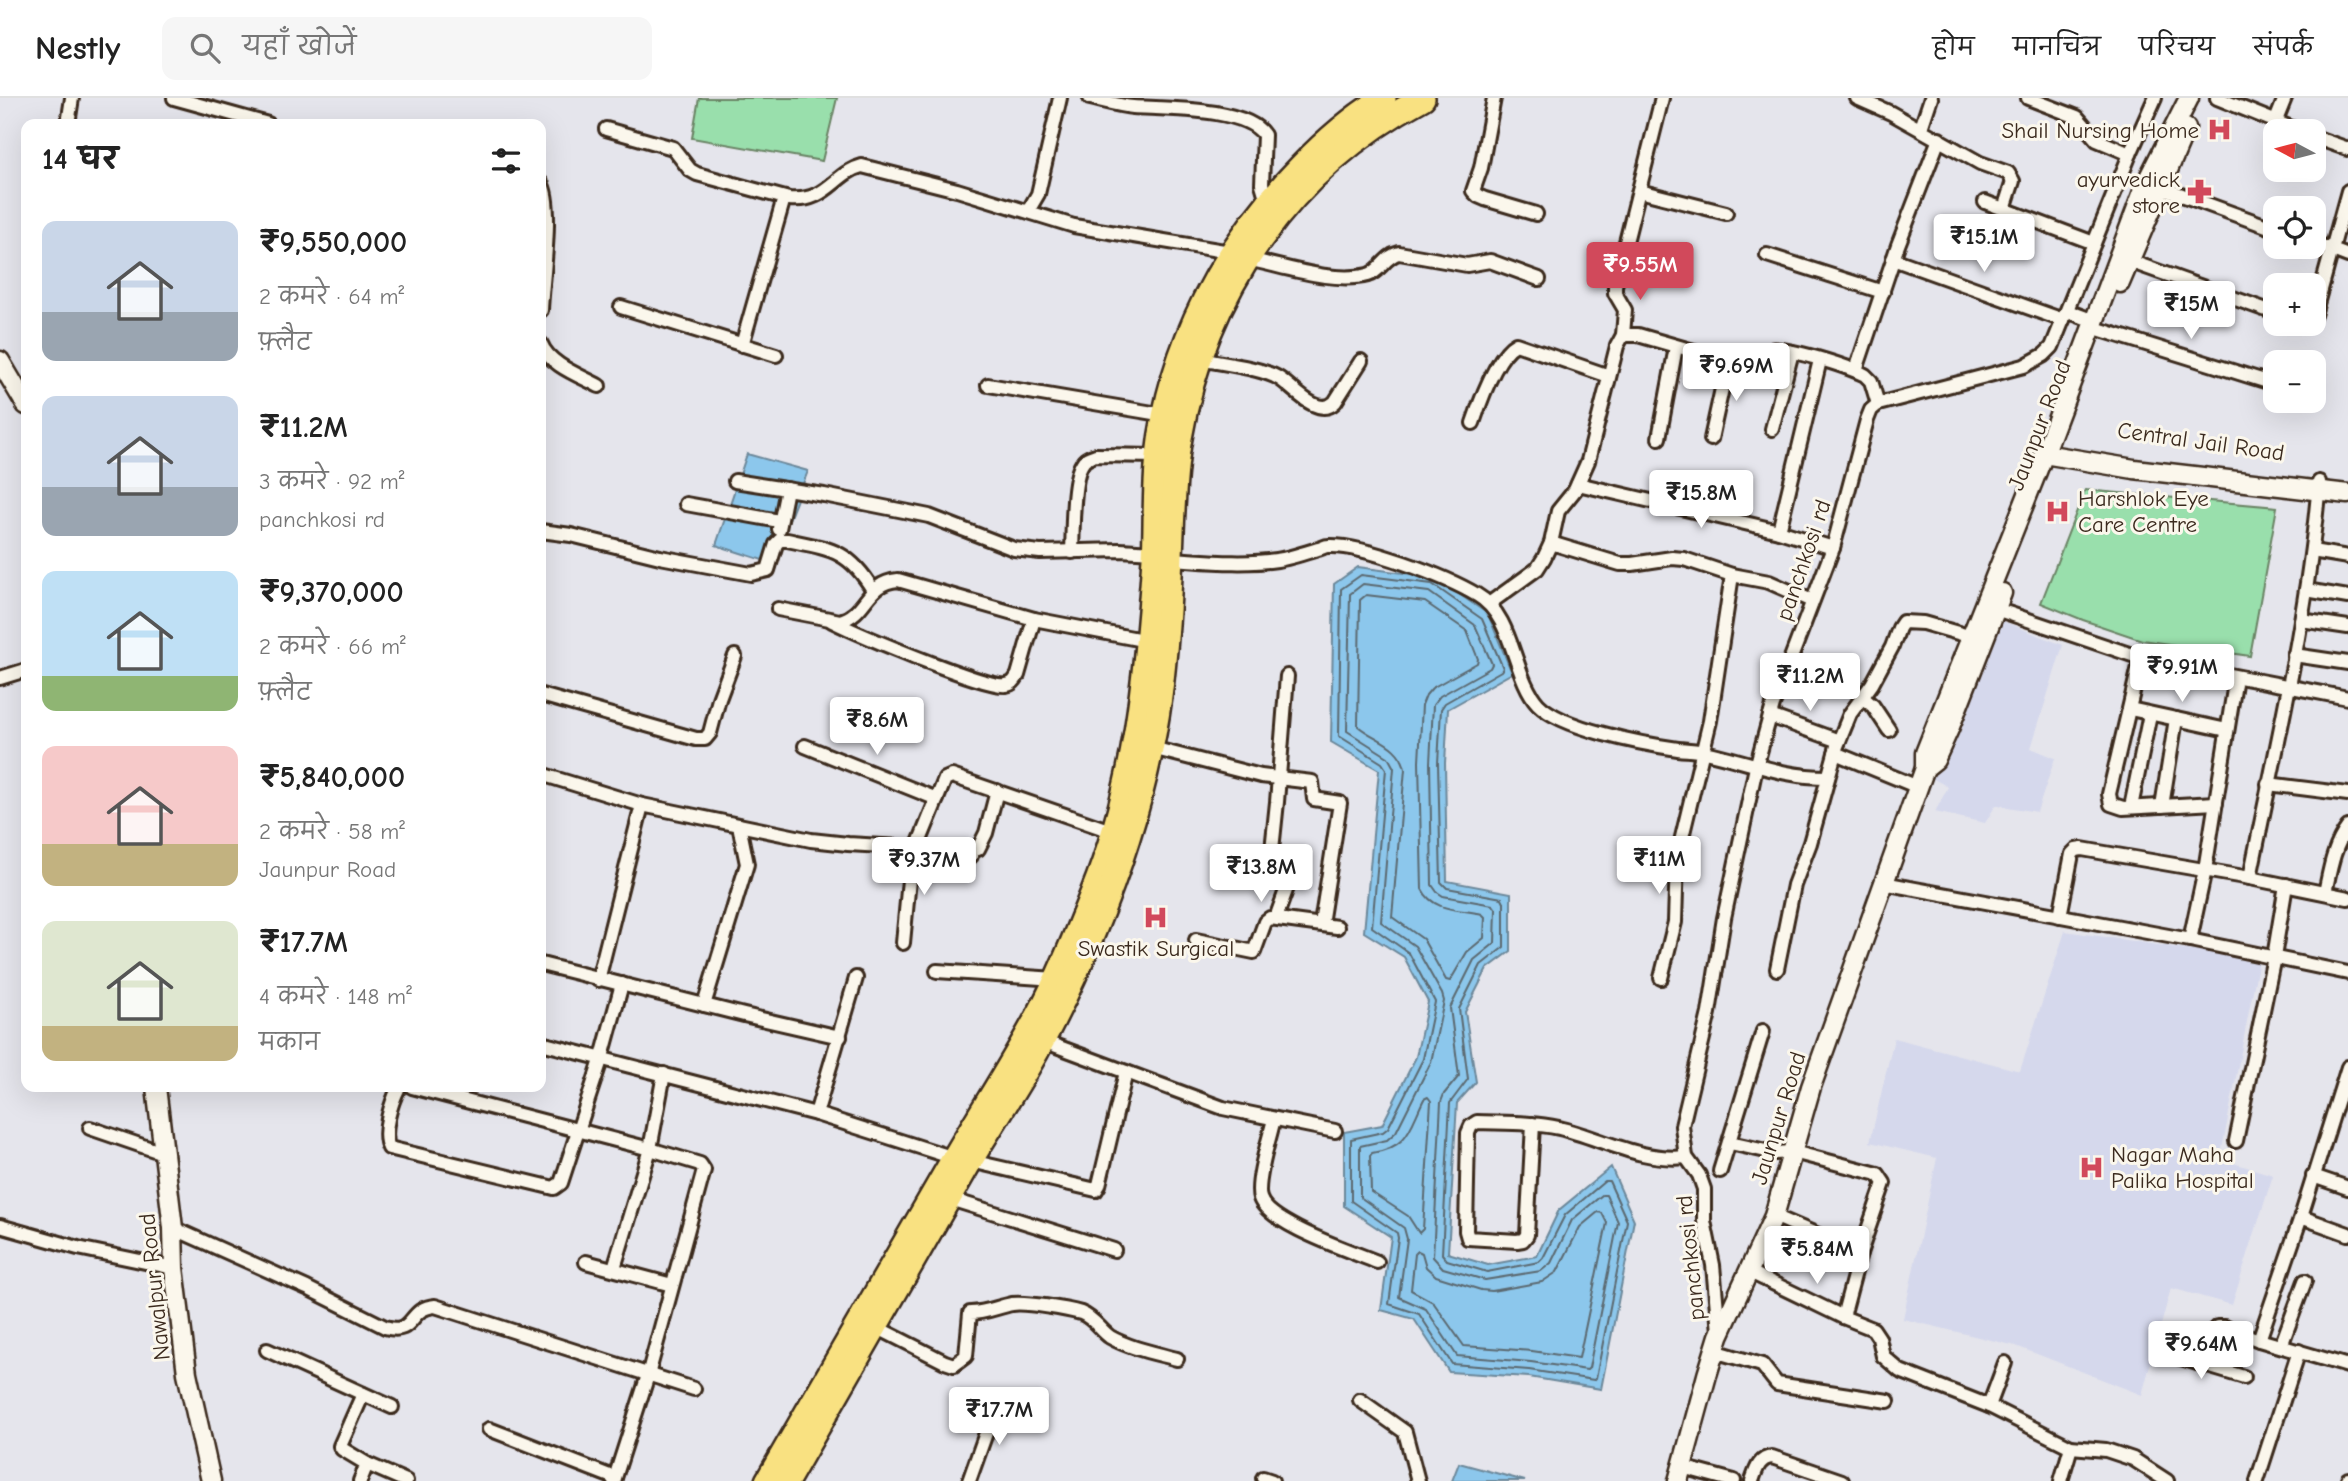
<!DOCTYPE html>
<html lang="hi">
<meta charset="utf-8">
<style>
body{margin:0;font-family:"Comic Neue","Playpen Sans Deva",sans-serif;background:#f6f6f6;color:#222;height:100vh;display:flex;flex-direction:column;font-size:26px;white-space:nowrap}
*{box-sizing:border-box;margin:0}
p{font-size:23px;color:#767676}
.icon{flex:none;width:38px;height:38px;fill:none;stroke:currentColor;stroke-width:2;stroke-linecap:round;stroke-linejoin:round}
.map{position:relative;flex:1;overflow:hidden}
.sheet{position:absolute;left:21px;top:21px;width:525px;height:973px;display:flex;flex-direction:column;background:#fff;border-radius:14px;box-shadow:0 7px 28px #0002}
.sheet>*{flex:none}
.needle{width:46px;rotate:277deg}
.tools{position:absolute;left:2263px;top:21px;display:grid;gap:14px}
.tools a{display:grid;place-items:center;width:63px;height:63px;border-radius:14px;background:#fff;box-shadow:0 7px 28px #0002;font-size:35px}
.price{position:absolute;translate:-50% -60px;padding:0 16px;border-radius:7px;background:#fff;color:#222;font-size:23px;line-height:46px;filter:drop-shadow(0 2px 4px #0008)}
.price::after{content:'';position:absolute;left:50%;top:42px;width:21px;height:16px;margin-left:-10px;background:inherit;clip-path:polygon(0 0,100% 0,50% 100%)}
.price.selected{background:#d1495b;color:#fff}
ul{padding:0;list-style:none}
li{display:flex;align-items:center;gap:21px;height:175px;padding:0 21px}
li span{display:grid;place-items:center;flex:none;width:196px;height:140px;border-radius:14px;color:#555}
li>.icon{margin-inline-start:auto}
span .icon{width:84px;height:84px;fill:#fffc;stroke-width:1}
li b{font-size:30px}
h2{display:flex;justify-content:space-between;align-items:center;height:84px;padding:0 21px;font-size:30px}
header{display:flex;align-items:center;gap:42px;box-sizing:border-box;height:98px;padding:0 35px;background:#fff;border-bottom:2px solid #e0e0e0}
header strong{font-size:33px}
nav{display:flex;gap:38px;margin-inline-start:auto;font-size:24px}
.search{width:490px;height:63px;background:#f6f6f6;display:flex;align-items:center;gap:18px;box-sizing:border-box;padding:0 24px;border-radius:14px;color:#767676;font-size:26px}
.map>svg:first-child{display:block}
.built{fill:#d5d8ec}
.green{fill:#99dfac;stroke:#6a8465;stroke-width:2}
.water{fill:#8cc7ec;stroke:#6c889a;stroke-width:2}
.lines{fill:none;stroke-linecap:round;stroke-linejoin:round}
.shore{stroke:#5b6970;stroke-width:2}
.street-casing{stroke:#3b2a1e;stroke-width:18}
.secondary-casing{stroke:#3b2a1e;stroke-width:23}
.highway-casing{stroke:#3b2a1e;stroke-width:28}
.street{stroke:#fbf7ec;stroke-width:12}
.secondary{stroke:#fbf7ec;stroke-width:18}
.highway{stroke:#f9e181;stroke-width:23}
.labels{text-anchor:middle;stroke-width:6;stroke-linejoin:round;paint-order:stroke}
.poi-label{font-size:23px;fill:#3b2a1e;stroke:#fbf7ec;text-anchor:end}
.street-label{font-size:23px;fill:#3b2a1e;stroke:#fbf7ec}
</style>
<header>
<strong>Nestly</strong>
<div class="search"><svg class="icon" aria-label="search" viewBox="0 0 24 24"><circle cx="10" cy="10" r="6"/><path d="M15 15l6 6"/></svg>यहाँ खोजें</div>
<nav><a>होम</a><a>मानचित्र</a><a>परिचय</a><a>संपर्क</a></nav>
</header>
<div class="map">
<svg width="2348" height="1383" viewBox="0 0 2348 1383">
<rect width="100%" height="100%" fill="#e5e5ec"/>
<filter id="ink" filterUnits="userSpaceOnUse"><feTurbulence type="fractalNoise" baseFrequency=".0143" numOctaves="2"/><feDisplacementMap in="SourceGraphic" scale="14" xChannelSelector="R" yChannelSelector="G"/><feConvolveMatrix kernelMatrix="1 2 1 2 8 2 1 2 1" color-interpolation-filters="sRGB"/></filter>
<g filter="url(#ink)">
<g class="built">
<polygon points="1997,521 2063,547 2031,650 2055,660 2037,714 1996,707 1985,725 1935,714 1948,689 1932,680"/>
<polygon points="2065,833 2259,862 2220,1061 2273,1077 2232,1207 2171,1190 2142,1297 2016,1248 1903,1221 1937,1060 1870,1044 1894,940 2020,973"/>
</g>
<g class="green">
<polygon points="699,0 837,0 822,63 692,40"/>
<polygon points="2085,392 2277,409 2250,558 2142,542 2083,522 2041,505"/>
</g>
<g class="water">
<polygon points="747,356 808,373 772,465 716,447"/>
<polygon points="1358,469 1434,479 1488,516 1512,575 1448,611 1445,665 1447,783 1511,795 1511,853 1487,871 1465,914 1476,984 1457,1005 1448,1155 1488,1167 1537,1158 1559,1112 1611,1069 1634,1122 1601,1291 1529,1279 1449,1274 1414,1221 1381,1212 1391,1139 1344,1108 1344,1034 1382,1027 1416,959 1428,904 1404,859 1364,834 1379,672 1331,644 1334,486"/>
<polygon points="1459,1365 1525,1383 1452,1383"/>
</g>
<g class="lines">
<g class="shore">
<polygon points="1361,477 1432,486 1482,521 1503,570 1501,573 1445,605 1441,611 1438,665 1441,784 1447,790 1502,800 1504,804 1504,849 1481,867 1459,911 1468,981 1450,1005 1442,1156 1447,1162 1487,1174 1539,1164 1543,1160 1565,1117 1605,1083 1609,1083 1627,1123 1596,1280 1594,1282 1529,1272 1452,1266 1419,1216 1389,1206 1398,1140 1397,1135 1351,1103 1351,1041 1383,1034 1388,1030 1423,961 1435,904 1409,855 1372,829 1386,671 1382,665 1339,638 1341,491"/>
<polygon points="1363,486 1429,494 1475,527 1492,566 1490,570 1440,598 1433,607 1430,665 1432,787 1437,794 1443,798 1493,807 1496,811 1495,845 1474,862 1450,910 1459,978 1444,996 1441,1004 1433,1159 1443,1170 1485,1182 1541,1173 1551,1165 1572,1122 1602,1097 1606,1097 1618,1124 1589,1270 1587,1272 1531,1264 1457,1258 1426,1211 1399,1199 1407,1141 1404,1130 1360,1099 1360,1048 1387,1042 1396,1034 1431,964 1444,903 1442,896 1415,848 1381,824 1394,670 1388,659 1347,633 1350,496"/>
<path d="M1366 497 1425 504 1467 533 1478 561 1477 565 1432 590 1426 597 1422 607 1419 664 1422 791C1433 814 1461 811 1482 816L1485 819 1484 840 1467 854 1450 883 1446 882 1423 841 1392 819 1405 671C1400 646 1374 642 1358 628L1360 502Z"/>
<path d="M1428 999 1431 1003 1423 1131 1419 1135 1408 1118 1371 1094 1370 1058 1372 1055C1409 1049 1409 1031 1424 1001Z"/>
<polygon points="1598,1114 1602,1115 1607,1125 1579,1260 1532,1253 1464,1248 1433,1204 1411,1192 1415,1156 1418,1153 1422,1155 1426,1169 1436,1178 1481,1192 1492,1193 1542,1184 1557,1174 1580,1129"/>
</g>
<defs>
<g id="street">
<polyline points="174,0 268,26"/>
<path d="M1090 0C1104 3 1119 8 1133 9 1164 11 1246 9 1264 37L1262 86 1267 103"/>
<polyline points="1494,0 1481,70 1473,93 1478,98 1485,101 1536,116"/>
<polyline points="1857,0 1891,15 1980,65 2008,75 2013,83 2004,111"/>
<polyline points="2028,0 2077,19 2097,42 2130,56"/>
<polyline points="2217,0 2299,33"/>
<polyline points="2275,25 2285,0"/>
<polyline points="68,26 72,0"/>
<polyline points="1921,30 1931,0"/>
<path d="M606 31 673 50 690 72 697 76 789 101C827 105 834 75 862 68L957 92 1074 128 1230 154"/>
<polyline points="2314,39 2348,51"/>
<path d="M541 85C554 106 542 183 541 212"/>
<polyline points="2160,89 2275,131"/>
<polyline points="1639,93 1726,115"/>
<polyline points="1985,104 2094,145"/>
<polyline points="1028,113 1038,96 1060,0"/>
<polyline points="2314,145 2348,158"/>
<polyline points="1767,157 1883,194"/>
<path d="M1247 161C1283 168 1333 186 1368 177 1381 173 1385 158 1399 155L1467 167 1490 163 1539 181"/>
<polyline points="1893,161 2063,222"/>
<polyline points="2129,163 2275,215"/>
<polyline points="621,209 776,257"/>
<polyline points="2067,213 2094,223"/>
<polyline points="2314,217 2348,93"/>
<polyline points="2101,232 2271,285"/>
<polyline points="1623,237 1625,212 1615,195 1615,188 1662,0"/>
<path d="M541 246C549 267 581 278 599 288"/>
<polyline points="742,247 784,100"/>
<path d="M1199 261C1219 265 1264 270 1280 281 1294 290 1318 321 1335 304L1361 263"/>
<polyline points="1856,272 1898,147 1939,41"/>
<polyline points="988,287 1165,317"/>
<path d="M1473 325C1480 304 1497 256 1516 246L1609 278"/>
<polyline points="1772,331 1792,254"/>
<polyline points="1659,340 1676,249"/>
<polyline points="1711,341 1728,263"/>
<polyline points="735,383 824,397 929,418 1014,451 1040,454 1120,452 1154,454"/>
<polyline points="1578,386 1779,433 1833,450"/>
<polyline points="686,406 779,423"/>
<polyline points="779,431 787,391"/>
<path d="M541 433 571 437 660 459 735 473 751 476 768 472 776 446 780 442H787C831 451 849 452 873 492"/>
<polyline points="1779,433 1820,262"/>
<polyline points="1551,445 1620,466 1632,466 1672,460 1684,461 1732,477 1769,484 1812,503"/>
<polyline points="2312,453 2348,459"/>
<path d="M1072 454C1073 434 1072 381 1082 366 1085 360 1090 359 1096 357L1158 358"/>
<path d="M1171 461C1206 463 1242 467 1277 462 1290 460 1305 455 1318 451 1320 451 1325 448 1328 448 1362 446 1447 479 1477 497 1514 518 1513 579 1538 606 1562 631 1643 646 1678 651 1686 652 1695 652 1704 654 1748 663 1781 679 1828 679"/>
<polyline points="2306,492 2348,499"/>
<path d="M1490 505 1537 471 1544 460 1551 445 1558 413 1575 392 1588 363 1617 248 1623 237H1638L1749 269 1760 267 1769 252C1785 248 1849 269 1865 277L1871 283 1878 306"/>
<polyline points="1990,509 2141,560 2348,600"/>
<path d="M778 511 840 523C868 515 865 485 898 482L1034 521 1148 543"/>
<polyline points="2301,522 2348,529"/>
<path d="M832 523C856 535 987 591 1006 587 1013 586 1015 582 1018 577L1034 521"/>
<polyline points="2294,557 2348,565"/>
<polyline points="2141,560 2109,696 2111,706 2123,710 2216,705"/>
<polyline points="0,580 26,572"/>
<polyline points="541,597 696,641 705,641 710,635 719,601 735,558"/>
<polyline points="1862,599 1873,608 1889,632"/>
<polyline points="2130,611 2227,632"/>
<polyline points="1770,618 1839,643"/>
<polyline points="805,648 937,701"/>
<polyline points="1152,650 1261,678 1312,684 1314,701 1340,705 1321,826"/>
<polyline points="1835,655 1918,689"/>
<polyline points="541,676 642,707"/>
<polyline points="2268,686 2348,696"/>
<polyline points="2162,708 2176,621"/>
<polyline points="2131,709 2150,616"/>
<polyline points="917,750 945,681 952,678 1114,734"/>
<polyline points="978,751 986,735 997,693"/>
<path d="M2250 780C2276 649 2308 517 2319 384"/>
<polyline points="1883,785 2190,842 2348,875"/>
<path d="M2325 795C2330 772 2333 749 2348 729"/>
<polyline points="2060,818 2072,756 2076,752 2082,751 2250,780 2348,800"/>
<polyline points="1276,820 1289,784 1287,780 1272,776 1270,771 1277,704 1287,578"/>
<polyline points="1196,842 1254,854 1265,824 1270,820 1337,829"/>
<polyline points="2190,842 2205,772 2236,579"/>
<polyline points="903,845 912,750"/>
<polyline points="541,866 744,917 840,939"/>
<polyline points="1777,871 1794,787 1810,745 1837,648 1850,616 1872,586 1892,549 1899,530 1903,524 1923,525 1972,539"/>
<polyline points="937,873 1056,881"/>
<polyline points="1661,880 1675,824 1677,760 1710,623 1732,477"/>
<polyline points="598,882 642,707 811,742 848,746 917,750 971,758"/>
<polyline points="704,907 747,766 739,727"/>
<polyline points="1043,943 1223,1010 1335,1033"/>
<polyline points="541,945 816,1016 954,1060"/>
<path d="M399 989C392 1003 381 1034 389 1050L554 1090 561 1085 602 959 622 886"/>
<polyline points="412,989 650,1051 700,1066 704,1072 648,1277 614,1383"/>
<polyline points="816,1016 856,880"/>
<path d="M1274 1021C1270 1038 1255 1085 1260 1100 1268 1126 1351 1153 1377 1164"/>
<path d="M1533 1026 1527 1137 1523 1142 1517 1143 1468 1140 1466 1133 1468 1035 1471 1028 1477 1024C1505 1025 1532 1024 1559 1030 1601 1040 1641 1064 1686 1059"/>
<polyline points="90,1030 163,1055"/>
<polyline points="2236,1043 2274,859 2286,787"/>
<polyline points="1730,1045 1775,1055 1793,1054 1878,1076 1884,1085 1860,1155 1843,1219"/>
<polyline points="971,1063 1096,1092 1099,1087 1126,974"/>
<polyline points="1720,1073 1763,933"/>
<polyline points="2313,1078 2348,1090"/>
<polyline points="950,1101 1114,1152"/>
<polyline points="1774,1118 1860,1155"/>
<polyline points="2301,1119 2348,1136"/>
<polyline points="0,1128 78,1150 174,1170"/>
<path d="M173 1130 307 1190 385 1229C416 1238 407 1210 435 1208L694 1291"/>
<polyline points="586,1164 672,1187"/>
<polyline points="614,1170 650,1051 664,976"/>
<polyline points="1750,1174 1843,1219 1873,1231 1879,1240 1883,1258 1900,1273 1989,1308 2071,1349 2106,1352 2133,1361 2167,1383"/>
<path d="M876 1229 945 1264 954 1267 966 1258 970 1215C986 1215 997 1209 1012 1206 1026 1204 1067 1211 1081 1215 1094 1220 1100 1232 1110 1239 1129 1250 1155 1255 1177 1261"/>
<polyline points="1719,1234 1713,1167 1704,1123 1704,1091 1699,1077 1686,1059 1682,1028 1709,915 1724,820 1756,669 1773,607 1833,450 1867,322 1871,312 1878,306 2024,268 2044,257 2052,249 2130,56 2155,0"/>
<polyline points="2259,1242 2301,1119 2348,969"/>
<polyline points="2281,1248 2305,1183"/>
<polyline points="267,1252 392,1309"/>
<polyline points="1714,1253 1762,1267 1777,1286 1888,1303"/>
<polyline points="2167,1256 2244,1279"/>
<polyline points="2197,1265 2212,1234 2217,1229 2224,1229 2259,1242 2348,1268"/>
<polyline points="363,1296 340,1348 342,1351 367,1366 406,1383"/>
<polyline points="1360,1302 1405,1334 1418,1383"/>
<polyline points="1989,1308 2005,1265"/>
<polyline points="489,1331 615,1380"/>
<polyline points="1682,1369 1734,1383"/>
<polyline points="1263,1380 1272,1383"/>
<polyline points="360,1383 367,1366"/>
<polyline points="969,1383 991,1321 998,1315 1009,1316 1034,1324"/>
<path d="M1752 1383C1756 1372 1759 1360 1772 1359L1842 1383"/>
<polyline points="2061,1383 2071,1349"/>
<polyline points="2257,1383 2299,1253"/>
<polyline points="2348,1383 2348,1381"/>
</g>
<g id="secondary">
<polyline points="2120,185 2186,30"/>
<polyline points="0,263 26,307"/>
<polyline points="2044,356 2134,371 2348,396"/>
<polyline points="1925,670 1935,662 1949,631 2002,495"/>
<polyline points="156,989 173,1130 174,1170 187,1275 211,1383"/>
<polyline points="1678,1383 1707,1277 1719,1238 1774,1118 1811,989 1925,670 1925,655 2048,346 2147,83 2189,0"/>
</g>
<g id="highway">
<path d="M767 1383C828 1277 889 1171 951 1065 981 1013 1014 963 1042 910 1061 874 1077 834 1092 796 1136 687 1146 576 1154 460 1156 426 1154 392 1158 358 1170 247 1223 148 1300 69 1325 43 1352 19 1384 0"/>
<path d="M787 1383C849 1276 909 1169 971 1062 995 1021 1023 982 1044 940 1062 906 1079 869 1094 833 1125 758 1149 680 1160 599 1166 552 1169 504 1171 457 1173 418 1173 379 1180 340 1205 192 1290 71 1423 0"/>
</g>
</defs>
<use href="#street" class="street-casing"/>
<use href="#secondary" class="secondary-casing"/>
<use href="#highway" class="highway-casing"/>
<use href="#street" class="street"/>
<use href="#secondary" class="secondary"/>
<use href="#highway" class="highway"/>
</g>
</g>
<defs>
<symbol id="hospital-bare" viewBox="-9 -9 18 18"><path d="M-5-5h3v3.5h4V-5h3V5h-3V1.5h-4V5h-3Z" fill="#d1495b" stroke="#fbf7ec" stroke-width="2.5" paint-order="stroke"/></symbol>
<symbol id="pharmacy-bare" viewBox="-9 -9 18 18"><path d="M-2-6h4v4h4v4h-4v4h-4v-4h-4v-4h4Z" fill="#d1495b" stroke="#fbf7ec" stroke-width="2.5" paint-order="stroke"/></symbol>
</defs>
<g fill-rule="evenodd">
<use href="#hospital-bare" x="2202" y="14" width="35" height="35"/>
<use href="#pharmacy-bare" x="2182" y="76" width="35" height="35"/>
<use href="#hospital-bare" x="2040" y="396" width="35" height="35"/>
<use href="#hospital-bare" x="1138" y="802" width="35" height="35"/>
<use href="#hospital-bare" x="2074" y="1052" width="35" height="35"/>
</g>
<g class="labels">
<g class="poi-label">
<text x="2199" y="40">Shail Nursing Home</text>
<text x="2180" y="89">ayurvedick<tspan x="2180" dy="26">store</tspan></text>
<text x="2078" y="408" text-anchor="start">Harshlok Eye<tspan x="2078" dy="26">Care Centre</tspan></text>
<text x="1156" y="858" text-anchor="middle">Swastik Surgical</text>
<text x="2111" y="1064" text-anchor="start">Nagar Maha<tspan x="2111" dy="26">Palika Hospital</tspan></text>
</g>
<g class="street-label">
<text transform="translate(2039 327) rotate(-69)" y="8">Jaunpur Road</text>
<text transform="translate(2201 343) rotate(8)" y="8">Central Jail Road</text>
<text transform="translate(1803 462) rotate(-71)" y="8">panchkosi rd</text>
<text transform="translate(1778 1020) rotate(-73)" y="8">Jaunpur Road</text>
<text transform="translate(1690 1160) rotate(-96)" y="8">panchkosi rd</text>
<text transform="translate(154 1189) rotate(-96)" y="8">Nawalpur Road</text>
</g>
</g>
</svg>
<div class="tools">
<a><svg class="needle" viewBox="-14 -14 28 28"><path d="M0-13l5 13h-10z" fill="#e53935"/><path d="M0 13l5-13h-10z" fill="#767676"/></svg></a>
<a><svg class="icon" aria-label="locate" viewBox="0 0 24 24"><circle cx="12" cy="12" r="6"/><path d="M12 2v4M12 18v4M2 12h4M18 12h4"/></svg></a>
<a>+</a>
<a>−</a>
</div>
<b class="price" style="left:1984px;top:176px">₹15.1M</b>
<b class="price selected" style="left:1640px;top:204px">₹9.55M</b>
<b class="price" style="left:2191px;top:243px">₹15M</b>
<b class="price" style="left:1736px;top:305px">₹9.69M</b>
<b class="price" style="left:1701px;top:432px">₹15.8M</b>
<b class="price" style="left:2182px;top:606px">₹9.91M</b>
<b class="price" style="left:1810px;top:615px">₹11.2M</b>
<b class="price" style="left:877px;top:659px">₹8.6M</b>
<b class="price" style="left:1659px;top:798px">₹11M</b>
<b class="price" style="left:924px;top:799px">₹9.37M</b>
<b class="price" style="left:1261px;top:806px">₹13.8M</b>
<b class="price" style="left:1817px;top:1188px">₹5.84M</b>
<b class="price" style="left:2201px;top:1283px">₹9.64M</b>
<b class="price" style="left:999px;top:1349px">₹17.7M</b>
<section class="sheet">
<h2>14 घर<svg class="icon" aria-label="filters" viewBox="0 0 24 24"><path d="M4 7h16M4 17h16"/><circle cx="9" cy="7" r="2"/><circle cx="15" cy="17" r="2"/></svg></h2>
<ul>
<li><span style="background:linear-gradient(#c9d6e8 65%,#9aa5b1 0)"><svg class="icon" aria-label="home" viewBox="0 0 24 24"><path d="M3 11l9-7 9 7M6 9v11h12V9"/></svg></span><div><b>₹9,550,000</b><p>2 कमरे · 64 m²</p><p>फ़्लैट</p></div></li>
<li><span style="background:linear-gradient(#c9d6e8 65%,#9aa5b1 0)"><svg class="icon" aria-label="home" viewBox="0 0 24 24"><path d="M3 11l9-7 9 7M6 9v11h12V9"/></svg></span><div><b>₹11.2M</b><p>3 कमरे · 92 m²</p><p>panchkosi rd</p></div></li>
<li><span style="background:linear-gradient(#bfe0f5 75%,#8fb573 0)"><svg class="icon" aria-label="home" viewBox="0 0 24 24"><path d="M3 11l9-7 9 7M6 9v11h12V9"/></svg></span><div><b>₹9,370,000</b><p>2 कमरे · 66 m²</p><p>फ़्लैट</p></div></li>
<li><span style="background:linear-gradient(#f6c9c9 70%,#c2b280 0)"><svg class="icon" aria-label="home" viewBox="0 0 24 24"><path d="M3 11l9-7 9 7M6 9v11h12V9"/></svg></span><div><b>₹5,840,000</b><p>2 कमरे · 58 m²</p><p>Jaunpur Road</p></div></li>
<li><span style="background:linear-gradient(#dfe7d0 75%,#c2b280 0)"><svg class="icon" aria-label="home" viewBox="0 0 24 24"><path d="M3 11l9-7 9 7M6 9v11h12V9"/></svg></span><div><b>₹17.7M</b><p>4 कमरे · 148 m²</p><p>मकान</p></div></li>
</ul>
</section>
</div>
